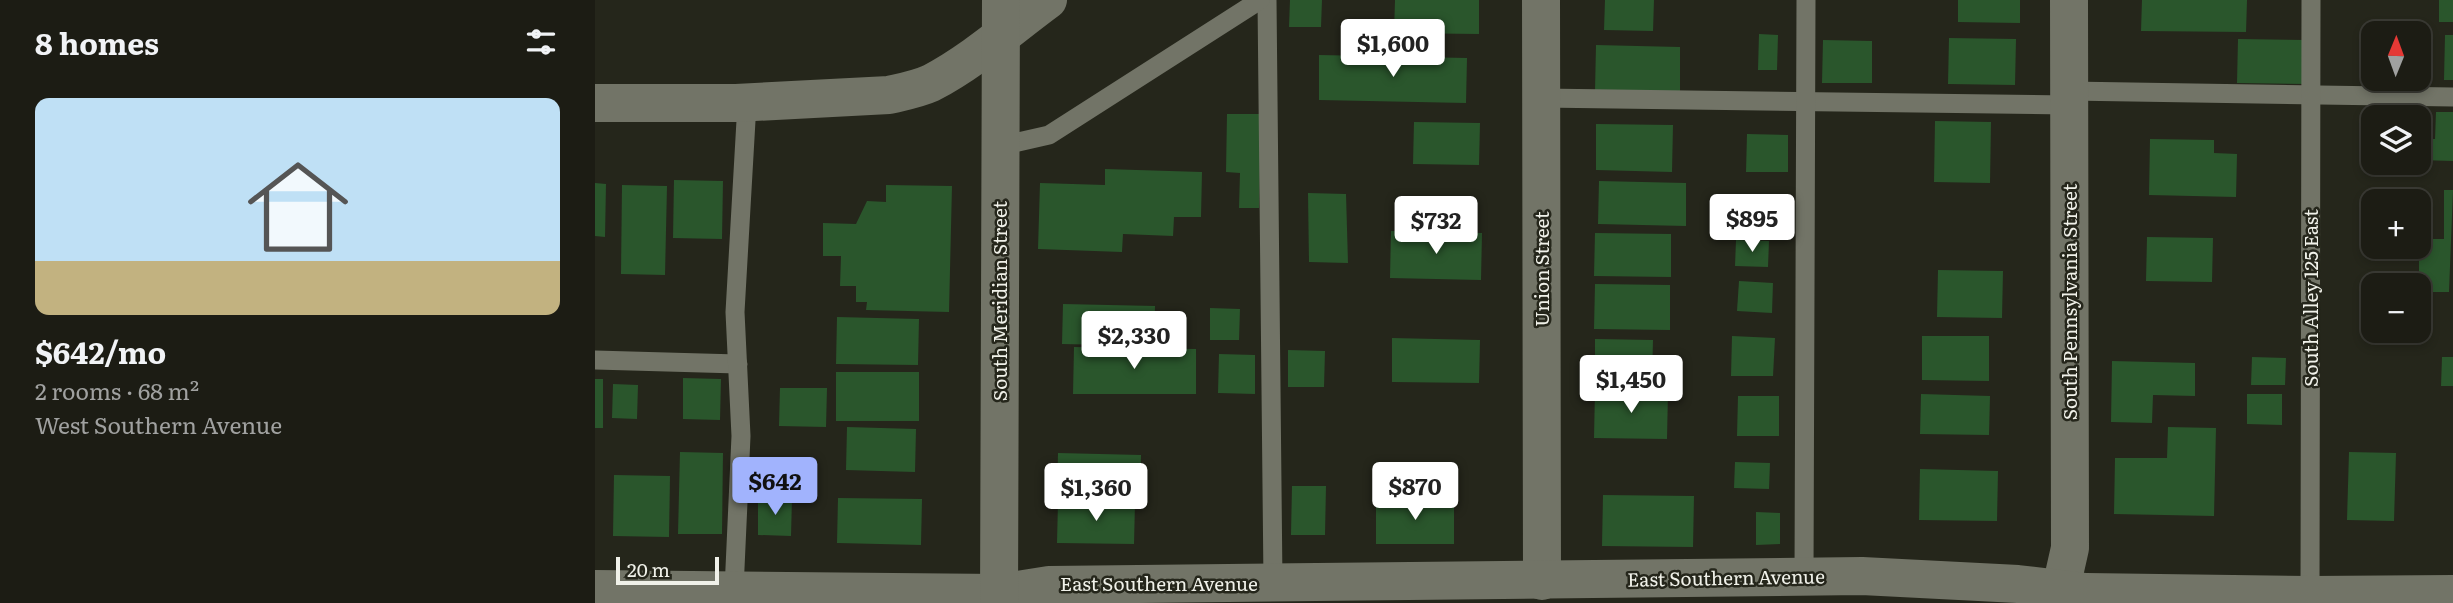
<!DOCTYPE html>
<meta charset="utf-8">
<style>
body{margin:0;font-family:Literata,serif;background:#292922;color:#f1f3f6;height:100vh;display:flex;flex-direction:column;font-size:26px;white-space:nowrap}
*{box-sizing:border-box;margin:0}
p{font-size:23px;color:#a0a1a0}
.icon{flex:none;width:38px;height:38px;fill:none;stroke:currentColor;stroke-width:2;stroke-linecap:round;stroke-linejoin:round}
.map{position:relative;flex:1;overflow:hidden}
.drawer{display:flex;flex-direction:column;background:#1c1c14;width:595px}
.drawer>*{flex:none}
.needle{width:46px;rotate:1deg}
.tools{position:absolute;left:1766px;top:21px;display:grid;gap:14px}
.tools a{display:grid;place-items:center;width:70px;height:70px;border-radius:14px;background:#1c1c14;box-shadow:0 4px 10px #0003,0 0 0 2px #3a3a34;font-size:35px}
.scale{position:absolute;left:21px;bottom:18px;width:103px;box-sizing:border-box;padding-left:7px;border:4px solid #f0f1e9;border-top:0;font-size:19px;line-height:24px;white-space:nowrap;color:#f0f1e9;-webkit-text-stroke:5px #25261b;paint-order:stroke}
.price{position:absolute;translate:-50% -60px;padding:0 16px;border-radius:7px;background:#fff;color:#222;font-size:23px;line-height:46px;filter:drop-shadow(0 2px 4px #0008)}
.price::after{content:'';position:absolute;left:50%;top:42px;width:21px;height:16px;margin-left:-10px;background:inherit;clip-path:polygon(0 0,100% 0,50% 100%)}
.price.current{background:#a1b3fd;color:#111}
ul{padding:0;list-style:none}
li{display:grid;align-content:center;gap:14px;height:371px;padding:0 35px}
li span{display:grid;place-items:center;height:217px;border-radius:14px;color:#555}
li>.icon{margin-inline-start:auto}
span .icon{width:126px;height:126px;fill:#fffc;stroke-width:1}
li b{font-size:30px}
h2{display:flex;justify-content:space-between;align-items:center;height:84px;padding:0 35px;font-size:30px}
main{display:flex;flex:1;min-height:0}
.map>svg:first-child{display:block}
.building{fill:#2a562c}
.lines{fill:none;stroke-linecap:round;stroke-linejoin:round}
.lane{stroke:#727467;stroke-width:19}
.street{stroke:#727467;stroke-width:38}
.secondary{stroke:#727467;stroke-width:38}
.labels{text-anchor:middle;stroke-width:5;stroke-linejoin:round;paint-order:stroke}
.street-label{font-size:19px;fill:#f0f1e9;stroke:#25261b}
</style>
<main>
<section class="drawer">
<h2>8 homes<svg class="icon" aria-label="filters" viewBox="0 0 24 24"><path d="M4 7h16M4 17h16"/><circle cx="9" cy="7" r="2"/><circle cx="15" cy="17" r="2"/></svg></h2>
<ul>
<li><span style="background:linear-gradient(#bfe0f5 75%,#c2b280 0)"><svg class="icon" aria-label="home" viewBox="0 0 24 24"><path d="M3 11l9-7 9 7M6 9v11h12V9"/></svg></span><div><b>$642/mo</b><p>2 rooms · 68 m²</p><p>West Southern Avenue</p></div></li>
</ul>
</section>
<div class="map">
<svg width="1858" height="603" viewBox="0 0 1858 603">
<rect width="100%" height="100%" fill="#25261b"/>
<g class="building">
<polygon points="695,0 727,0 726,27 694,27"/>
<polygon points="800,0 884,0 884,34 799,33"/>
<polygon points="1010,0 1059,0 1058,31 1009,30"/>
<polygon points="1363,0 1425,0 1425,23 1363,22"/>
<polygon points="1547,0 1652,0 1651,32 1546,31"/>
<rect x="1844" y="0" width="14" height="22"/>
<polygon points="1164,34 1183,35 1182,70 1163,70"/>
<polygon points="1850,35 1858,35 1858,80 1849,80"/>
<polygon points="1769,36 1778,36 1778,74 1768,74"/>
<polygon points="1354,38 1421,39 1420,85 1353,84"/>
<polygon points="1643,39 1711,40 1710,84 1642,83"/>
<polygon points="1228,40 1277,41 1277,83 1227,83"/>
<polygon points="1001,45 1085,47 1085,92 1000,91"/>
<polygon points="724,55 872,58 871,103 724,100"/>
<polygon points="1841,112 1858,112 1858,161 1824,160 1824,139 1840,139"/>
<polygon points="632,114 666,114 664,208 644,208 645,173 631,172"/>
<polygon points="1340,121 1396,122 1395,183 1339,182"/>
<polygon points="819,122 885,123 884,165 818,164"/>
<polygon points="1001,124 1078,125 1077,172 1001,170"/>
<polygon points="1152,134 1193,135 1193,172 1151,172"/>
<polygon points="1555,139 1619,140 1619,153 1642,154 1641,197 1554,195"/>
<polygon points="510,169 607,172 606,217 579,217 578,236 528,234 527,252 443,249 445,183 510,185"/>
<polygon points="79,180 128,181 127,239 78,238"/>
<polygon points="1004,181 1091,183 1091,226 1003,224"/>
<polygon points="0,183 11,184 10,237 0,236"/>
<polygon points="27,185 72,186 70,275 26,274"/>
<polygon points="291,185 357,186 354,312 271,310 272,302 261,302 261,286 245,286 246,256 228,256 228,223 261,224 272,201 291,202"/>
<polygon points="1849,190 1858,190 1854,292 1824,292 1824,239 1849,239"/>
<polygon points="713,193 751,194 753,263 714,262"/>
<polygon points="796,231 887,233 886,280 795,278"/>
<polygon points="1000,233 1076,234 1076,277 999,276"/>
<polygon points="1552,237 1618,238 1617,282 1551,281"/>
<polygon points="1141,240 1174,241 1173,267 1140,266"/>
<polygon points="1343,270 1408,271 1407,318 1342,317"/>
<polygon points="1144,281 1178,283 1177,313 1142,311"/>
<polygon points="1000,284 1075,285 1075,330 999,329"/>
<polygon points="468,304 560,306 559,346 467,344"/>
<polygon points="615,308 645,309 644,340 615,340"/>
<polygon points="242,317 324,319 323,365 241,364"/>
<polygon points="1137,336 1180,338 1178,376 1136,376"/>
<polygon points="1327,336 1394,336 1394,381 1327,380"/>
<polygon points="797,338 885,340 884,383 797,382"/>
<polygon points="1000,339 1058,340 1057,381 1000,380"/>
<polygon points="479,347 601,349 601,394 478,394"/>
<polygon points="693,350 730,351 729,387 693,387"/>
<polygon points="624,354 660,355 660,394 623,393"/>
<polygon points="1657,357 1691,358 1690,385 1656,385"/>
<polygon points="1847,357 1858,357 1858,386 1846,386"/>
<polygon points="1517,361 1600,363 1600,396 1558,395 1557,423 1516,422"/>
<rect x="241" y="372" width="83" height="49"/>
<polygon points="88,378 126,379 125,420 88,419"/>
<rect x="0" y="379" width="8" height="49"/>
<polygon points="18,384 43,385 42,419 17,418"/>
<polygon points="185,388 232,388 231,427 184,426"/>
<polygon points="1000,390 1073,392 1072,439 999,438"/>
<polygon points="1326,394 1395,396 1394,435 1325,434"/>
<polygon points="1652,394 1687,394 1687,425 1652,424"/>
<polygon points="1143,396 1184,396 1184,436 1142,436"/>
<polygon points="252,427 321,429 320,472 251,470"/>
<polygon points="1573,427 1621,428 1619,516 1519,514 1520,458 1572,458"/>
<polygon points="85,452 128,453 127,534 83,534"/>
<polygon points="1754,452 1801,453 1799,521 1752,520"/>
<polygon points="463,453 546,455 545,497 462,495"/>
<polygon points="1140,462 1175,463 1174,489 1139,488"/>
<polygon points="1325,469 1403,471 1402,521 1324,520"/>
<polygon points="19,475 75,476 74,537 18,536"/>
<polygon points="697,486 731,486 730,535 696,535"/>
<polygon points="1008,495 1099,496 1098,547 1007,546"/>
<polygon points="163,498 197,498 196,536 163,535"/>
<polygon points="243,498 327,499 326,545 242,543"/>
<rect x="781" y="501" width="78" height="43"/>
<polygon points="463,502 540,503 539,544 462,543"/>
<polygon points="1161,512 1185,513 1185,544 1161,545"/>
</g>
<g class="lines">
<g class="lane">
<polyline points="672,0 678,583"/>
<polyline points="1474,91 1858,97"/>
<polyline points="946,98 1474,105"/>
<polyline points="405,146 454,135 665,0"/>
<polyline points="0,360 143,364"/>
<polyline points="1209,577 1211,0"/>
<polyline points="139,590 146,436 140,312 152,103"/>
<polyline points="1715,595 1716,0"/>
</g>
<g class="street">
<polyline points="946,0 947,581"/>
<path d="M0 103H141L294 95C307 92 323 89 336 83 378 61 415 28 453 0"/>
<polyline points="0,589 404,593"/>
<polyline points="1465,603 1466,588 1475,548 1474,0"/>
</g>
<g class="secondary">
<polyline points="404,593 454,585 1267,576 1423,584 1491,592 1715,595 1858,594"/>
<polyline points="404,603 406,0"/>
</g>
</g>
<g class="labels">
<g class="street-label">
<text transform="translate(947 269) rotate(-90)" y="7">Union Street</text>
<text transform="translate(1716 298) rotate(-90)" y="7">South Alley 125 East</text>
<text transform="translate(405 301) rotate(-90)" y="7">South Meridian Street</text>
<text transform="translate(1475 302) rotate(-90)" y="7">South Pennsylvania Street</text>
<text transform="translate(1131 578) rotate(-1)" y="7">East Southern Avenue</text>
<text x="564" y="591">East Southern Avenue</text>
</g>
</g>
</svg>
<div class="tools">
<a><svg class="needle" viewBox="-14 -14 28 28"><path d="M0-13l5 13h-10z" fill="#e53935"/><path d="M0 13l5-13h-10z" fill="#a0a1a0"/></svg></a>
<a><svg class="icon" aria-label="layers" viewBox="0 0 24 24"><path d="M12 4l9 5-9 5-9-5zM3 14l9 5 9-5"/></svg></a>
<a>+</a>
<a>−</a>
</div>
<div class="scale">20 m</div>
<b class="price" style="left:798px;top:79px">$1,600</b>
<b class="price" style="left:1157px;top:254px">$895</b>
<b class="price" style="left:841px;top:256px">$732</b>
<b class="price" style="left:539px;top:371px">$2,330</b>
<b class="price" style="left:1036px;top:415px">$1,450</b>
<b class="price current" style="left:180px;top:517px">$642</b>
<b class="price" style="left:820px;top:522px">$870</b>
<b class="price" style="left:501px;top:523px">$1,360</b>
</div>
</main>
